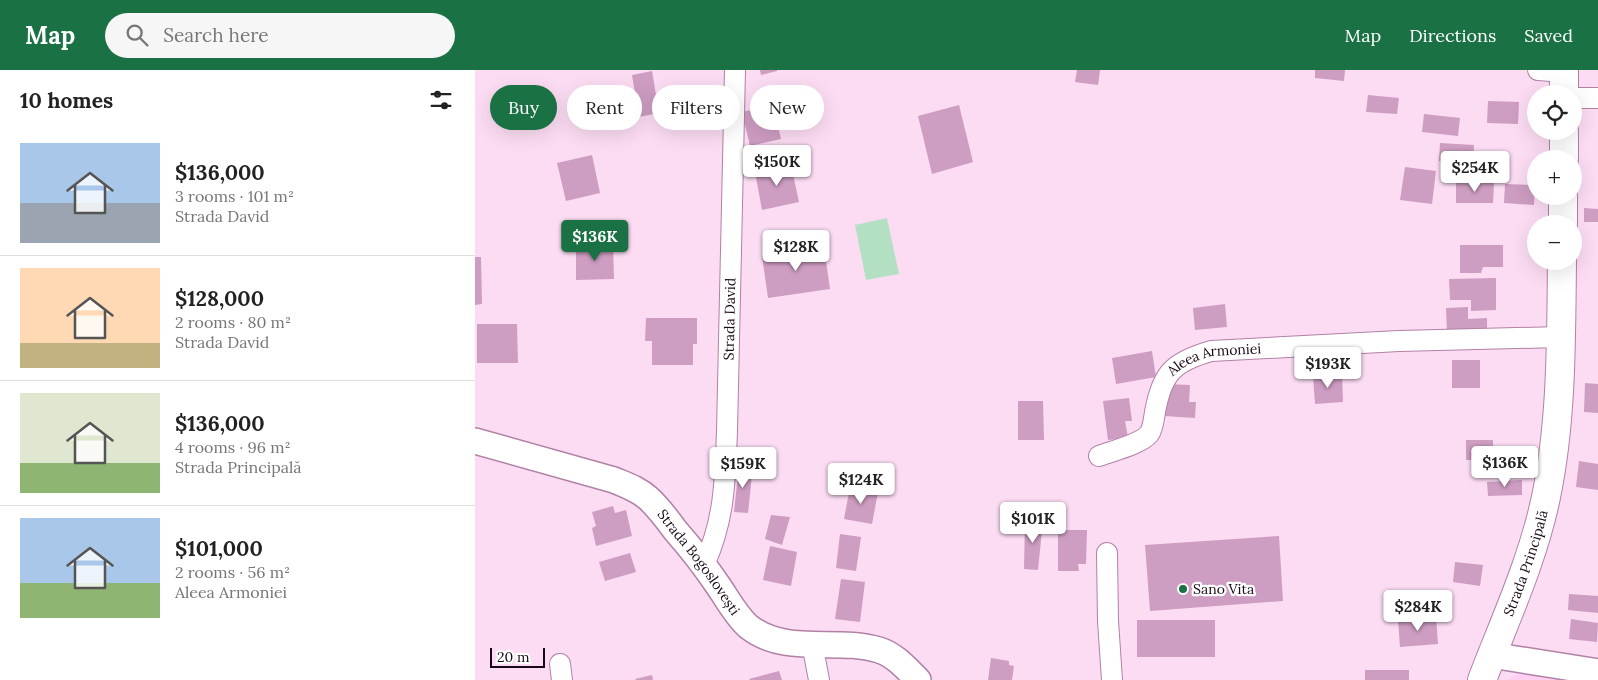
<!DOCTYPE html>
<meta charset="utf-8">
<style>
body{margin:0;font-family:Lora,serif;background:#f6f6f6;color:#222;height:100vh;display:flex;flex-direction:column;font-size:19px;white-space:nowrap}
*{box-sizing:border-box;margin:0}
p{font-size:16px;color:#767676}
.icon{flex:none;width:28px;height:28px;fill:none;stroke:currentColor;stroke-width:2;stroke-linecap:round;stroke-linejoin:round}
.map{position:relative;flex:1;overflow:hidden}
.panel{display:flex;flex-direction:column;background:#fff;width:475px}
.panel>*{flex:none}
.hud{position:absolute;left:15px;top:15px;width:475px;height:45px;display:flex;gap:10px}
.buttons{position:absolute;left:1052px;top:15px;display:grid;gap:10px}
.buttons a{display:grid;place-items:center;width:55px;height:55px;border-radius:50%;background:#fff;box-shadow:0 5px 20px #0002;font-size:25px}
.scale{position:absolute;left:15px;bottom:12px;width:55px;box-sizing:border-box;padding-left:5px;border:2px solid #190816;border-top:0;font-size:14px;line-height:18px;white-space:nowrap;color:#190816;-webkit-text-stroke:4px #fff;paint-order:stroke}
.price{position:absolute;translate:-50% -42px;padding:0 11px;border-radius:5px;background:#fff;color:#222;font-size:16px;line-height:32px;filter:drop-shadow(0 1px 2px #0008)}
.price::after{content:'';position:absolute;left:50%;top:30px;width:15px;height:11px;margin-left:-8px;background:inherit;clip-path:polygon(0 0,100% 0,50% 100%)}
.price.active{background:#1a7144;color:#fff}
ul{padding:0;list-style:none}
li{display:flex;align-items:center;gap:15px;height:125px;padding:0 20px}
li+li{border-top:1px solid #e0e0e0}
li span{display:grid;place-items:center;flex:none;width:140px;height:100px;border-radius:0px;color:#555}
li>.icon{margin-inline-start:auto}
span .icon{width:60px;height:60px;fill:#fffc;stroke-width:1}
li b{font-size:21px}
h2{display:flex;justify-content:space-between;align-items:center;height:60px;padding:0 20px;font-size:21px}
.pill{padding:0 18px;border-radius:22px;background:#fff;box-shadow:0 5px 20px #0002;font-size:18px;line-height:45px}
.pill.active{background:#1a7144;color:#fff}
header{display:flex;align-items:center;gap:30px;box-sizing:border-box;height:70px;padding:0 25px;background:#1a7144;color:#fff}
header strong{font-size:24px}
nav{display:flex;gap:28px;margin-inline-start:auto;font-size:18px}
.search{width:350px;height:45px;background:#f6f6f6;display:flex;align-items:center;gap:12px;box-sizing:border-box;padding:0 18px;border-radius:28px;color:#767676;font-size:19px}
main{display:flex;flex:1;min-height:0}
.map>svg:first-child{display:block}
.built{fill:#fecff1}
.green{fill:#b3e0c2}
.building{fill:#ce9dc2}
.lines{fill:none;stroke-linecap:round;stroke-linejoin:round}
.minor-casing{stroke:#b181a5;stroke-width:22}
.tertiary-casing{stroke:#b181a5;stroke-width:28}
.primary-casing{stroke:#b181a5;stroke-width:30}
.minor{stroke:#fff;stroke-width:20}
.tertiary{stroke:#fff;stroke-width:25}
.primary{stroke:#fff;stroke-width:28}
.poi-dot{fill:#1a7144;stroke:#fff;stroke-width:2}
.labels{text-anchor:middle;stroke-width:4.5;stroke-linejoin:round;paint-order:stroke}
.street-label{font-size:14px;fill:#190816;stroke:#fff}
.poi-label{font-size:14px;fill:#190816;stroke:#fff;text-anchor:start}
</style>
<header>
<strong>Map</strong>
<div class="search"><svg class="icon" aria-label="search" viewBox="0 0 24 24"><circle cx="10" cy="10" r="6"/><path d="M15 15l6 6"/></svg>Search here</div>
<nav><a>Map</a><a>Directions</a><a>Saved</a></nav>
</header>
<main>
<section class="panel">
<h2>10 homes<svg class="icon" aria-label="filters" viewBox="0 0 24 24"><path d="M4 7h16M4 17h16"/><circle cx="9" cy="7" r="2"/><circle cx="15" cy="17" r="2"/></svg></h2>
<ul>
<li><span style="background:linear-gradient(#a9c7e8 60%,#9aa5b1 0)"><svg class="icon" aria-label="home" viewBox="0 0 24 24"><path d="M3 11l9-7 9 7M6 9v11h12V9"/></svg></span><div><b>$136,000</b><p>3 rooms · 101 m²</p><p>Strada David</p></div></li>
<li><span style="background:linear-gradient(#ffd9b3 75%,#c2b280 0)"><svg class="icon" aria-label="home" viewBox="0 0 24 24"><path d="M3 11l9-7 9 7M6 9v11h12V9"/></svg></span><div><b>$128,000</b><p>2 rooms · 80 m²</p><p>Strada David</p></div></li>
<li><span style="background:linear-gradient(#dfe7d0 70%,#8fb573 0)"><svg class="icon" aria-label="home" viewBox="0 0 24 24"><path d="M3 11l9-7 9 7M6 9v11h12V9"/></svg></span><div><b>$136,000</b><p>4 rooms · 96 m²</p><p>Strada Principală</p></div></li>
<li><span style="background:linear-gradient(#a9c7e8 65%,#8fb573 0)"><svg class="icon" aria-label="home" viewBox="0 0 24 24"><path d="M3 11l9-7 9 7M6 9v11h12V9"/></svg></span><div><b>$101,000</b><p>2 rooms · 56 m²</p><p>Aleea Armoniei</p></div></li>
</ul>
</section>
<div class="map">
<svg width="1123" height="610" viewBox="0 0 1123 610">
<rect width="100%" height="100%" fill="#fcdcf3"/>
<polygon class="built" points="1053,601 1100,610 1033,610 1037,607"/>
<polygon class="green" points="412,148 424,204 391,210 380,155"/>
<g class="building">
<polygon points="285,0 302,0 302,1 286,5"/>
<polygon points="602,0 625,0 623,15 600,12"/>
<polygon points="840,0 870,0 869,11 840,8"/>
<polygon points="177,1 184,43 164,47 157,5"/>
<polygon points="893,25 924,28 922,44 891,42"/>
<polygon points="1013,31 1044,32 1043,54 1012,53"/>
<polygon points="298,35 306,69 275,76 267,42"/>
<polygon points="484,35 498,92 457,104 443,46"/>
<polygon points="949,44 985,48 983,66 947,62"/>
<polygon points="965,73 999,75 998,93 964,91"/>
<polygon points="117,85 125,123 91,131 82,93"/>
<polygon points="316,95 324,132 287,140 280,102"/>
<polygon points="930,97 961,101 957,134 925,130"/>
<polygon points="981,112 1019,113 1018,133 981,133"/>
<polygon points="1030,114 1060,115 1059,135 1029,133"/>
<polygon points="1109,138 1123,139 1123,152 1109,152"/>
<polygon points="138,174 139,209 101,210 101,175"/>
<polygon points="985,175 1028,175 1028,197 1008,197 1006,203 985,203"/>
<polygon points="349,177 355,219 293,228 287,186"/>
<polygon points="0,187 6,187 7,234 0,235"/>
<polygon points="1021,208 1021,240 996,241 996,230 975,230 974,209"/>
<polygon points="750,234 752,257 720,260 718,238"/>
<polygon points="993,237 993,249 1012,248 1012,263 972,264 971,238"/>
<polygon points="171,248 222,248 222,274 218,274 218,295 177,295 177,271 170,271"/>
<polygon points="2,254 42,254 43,293 2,293"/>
<polygon points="677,281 681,307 641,314 637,288"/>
<rect x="977" y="290" width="28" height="28"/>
<polygon points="867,304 868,332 840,334 838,306"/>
<polygon points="1110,313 1123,314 1123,343 1109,342"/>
<polygon points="691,314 715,315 714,332 721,332 720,348 689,346"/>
<polygon points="654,328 657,351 650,351 653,368 633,370 628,331"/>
<polygon points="543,331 568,331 569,370 543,370"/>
<rect x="991" y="370" width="27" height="20"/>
<polygon points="1104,391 1123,394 1123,420 1101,417"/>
<polygon points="264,394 278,396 273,443 259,442"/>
<polygon points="1047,410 1047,425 1013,426 1012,412"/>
<polygon points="375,417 403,422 397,454 369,449"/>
<polygon points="138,436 140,443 151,440 157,466 121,476 117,458 121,456 117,442"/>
<polygon points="296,445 315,447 307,475 290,469"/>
<polygon points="550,450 568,450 563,500 549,499"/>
<polygon points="583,460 612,460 611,494 603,494 604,501 583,501"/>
<polygon points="365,464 386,467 381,501 361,498"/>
<polygon points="804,466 808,531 675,541 670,475"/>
<polygon points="295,476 322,482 316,516 288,510"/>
<polygon points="155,483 161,502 130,511 124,492"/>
<polygon points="980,492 1008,495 1005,516 978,512"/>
<polygon points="366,509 390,512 385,552 360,549"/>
<polygon points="1094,524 1123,526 1123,543 1093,540"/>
<polygon points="961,547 963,574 925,577 923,549"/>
<polygon points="1096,549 1123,553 1122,572 1094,569"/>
<rect x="662" y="550" width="78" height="37"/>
<polygon points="516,588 534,591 534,595 539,596 537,610 513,610"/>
<rect x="890" y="600" width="44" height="10"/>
<polygon points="304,601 307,610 275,610 274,609"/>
<polygon points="177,605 178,610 161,610 160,609"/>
</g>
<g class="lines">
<defs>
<g id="minor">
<polyline points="1063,0 1089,2"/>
<polyline points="1099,28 1123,28"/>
<path id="s1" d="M624 386C637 381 666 374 674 364 678 359 679 348 680 342 687 303 698 292 736 281L924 271 1086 267"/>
<polyline points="632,483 633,551 637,610"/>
<path id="s2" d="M229 495C250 449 250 410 252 361L260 0"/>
<polyline points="337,573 344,610"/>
<polyline points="85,594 87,610"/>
</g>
<g id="tertiary">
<path id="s3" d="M0 371 139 410C151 415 163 419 173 428 183 437 192 449 200 460 215 477 229 495 242 514 252 528 261 546 274 557 311 586 362 567 404 580 420 585 431 598 443 610"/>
<polyline points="1016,585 1123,602"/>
</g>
<g id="primary">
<polyline points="1089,0 1089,24"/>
<polyline points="1089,89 1089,61"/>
<polyline points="1088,154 1088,126"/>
<path id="s4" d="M1007 610C1030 550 1058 490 1071 427 1087 350 1086 270 1087 191"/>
</g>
</defs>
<use href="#minor" class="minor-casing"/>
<use href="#tertiary" class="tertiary-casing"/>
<use href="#primary" class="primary-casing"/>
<use href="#minor" class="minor"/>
<use href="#tertiary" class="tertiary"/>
<use href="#primary" class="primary"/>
</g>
<circle class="poi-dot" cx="708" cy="519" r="5"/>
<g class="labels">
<g class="street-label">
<text dy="5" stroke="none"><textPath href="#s2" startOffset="249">Strada David</textPath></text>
<text dy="5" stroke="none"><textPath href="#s1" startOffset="169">Aleea Armoniei</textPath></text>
<text dy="5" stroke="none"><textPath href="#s3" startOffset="265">Strada Bogoslovești</textPath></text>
<text dy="5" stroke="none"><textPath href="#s4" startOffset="125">Strada Principală</textPath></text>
</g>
<g class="poi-label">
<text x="718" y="524">Sano Vita</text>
</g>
</g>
</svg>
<div class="buttons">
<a><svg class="icon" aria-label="locate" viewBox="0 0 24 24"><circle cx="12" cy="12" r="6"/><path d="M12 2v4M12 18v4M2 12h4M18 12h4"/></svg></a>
<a>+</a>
<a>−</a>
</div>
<div class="scale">20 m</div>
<b class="price" style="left:302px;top:117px">$150K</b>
<b class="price" style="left:1000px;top:123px">$254K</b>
<b class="price active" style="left:120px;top:192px">$136K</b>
<b class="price" style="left:321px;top:202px">$128K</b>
<b class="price" style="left:853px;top:319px">$193K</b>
<b class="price" style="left:1030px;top:418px">$136K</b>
<b class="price" style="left:268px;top:419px">$159K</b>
<b class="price" style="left:386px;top:435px">$124K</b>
<b class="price" style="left:558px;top:474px">$101K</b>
<b class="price" style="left:943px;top:562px">$284K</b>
<div class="hud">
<a class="pill active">Buy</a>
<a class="pill">Rent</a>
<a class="pill">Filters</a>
<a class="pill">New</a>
</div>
</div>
</main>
